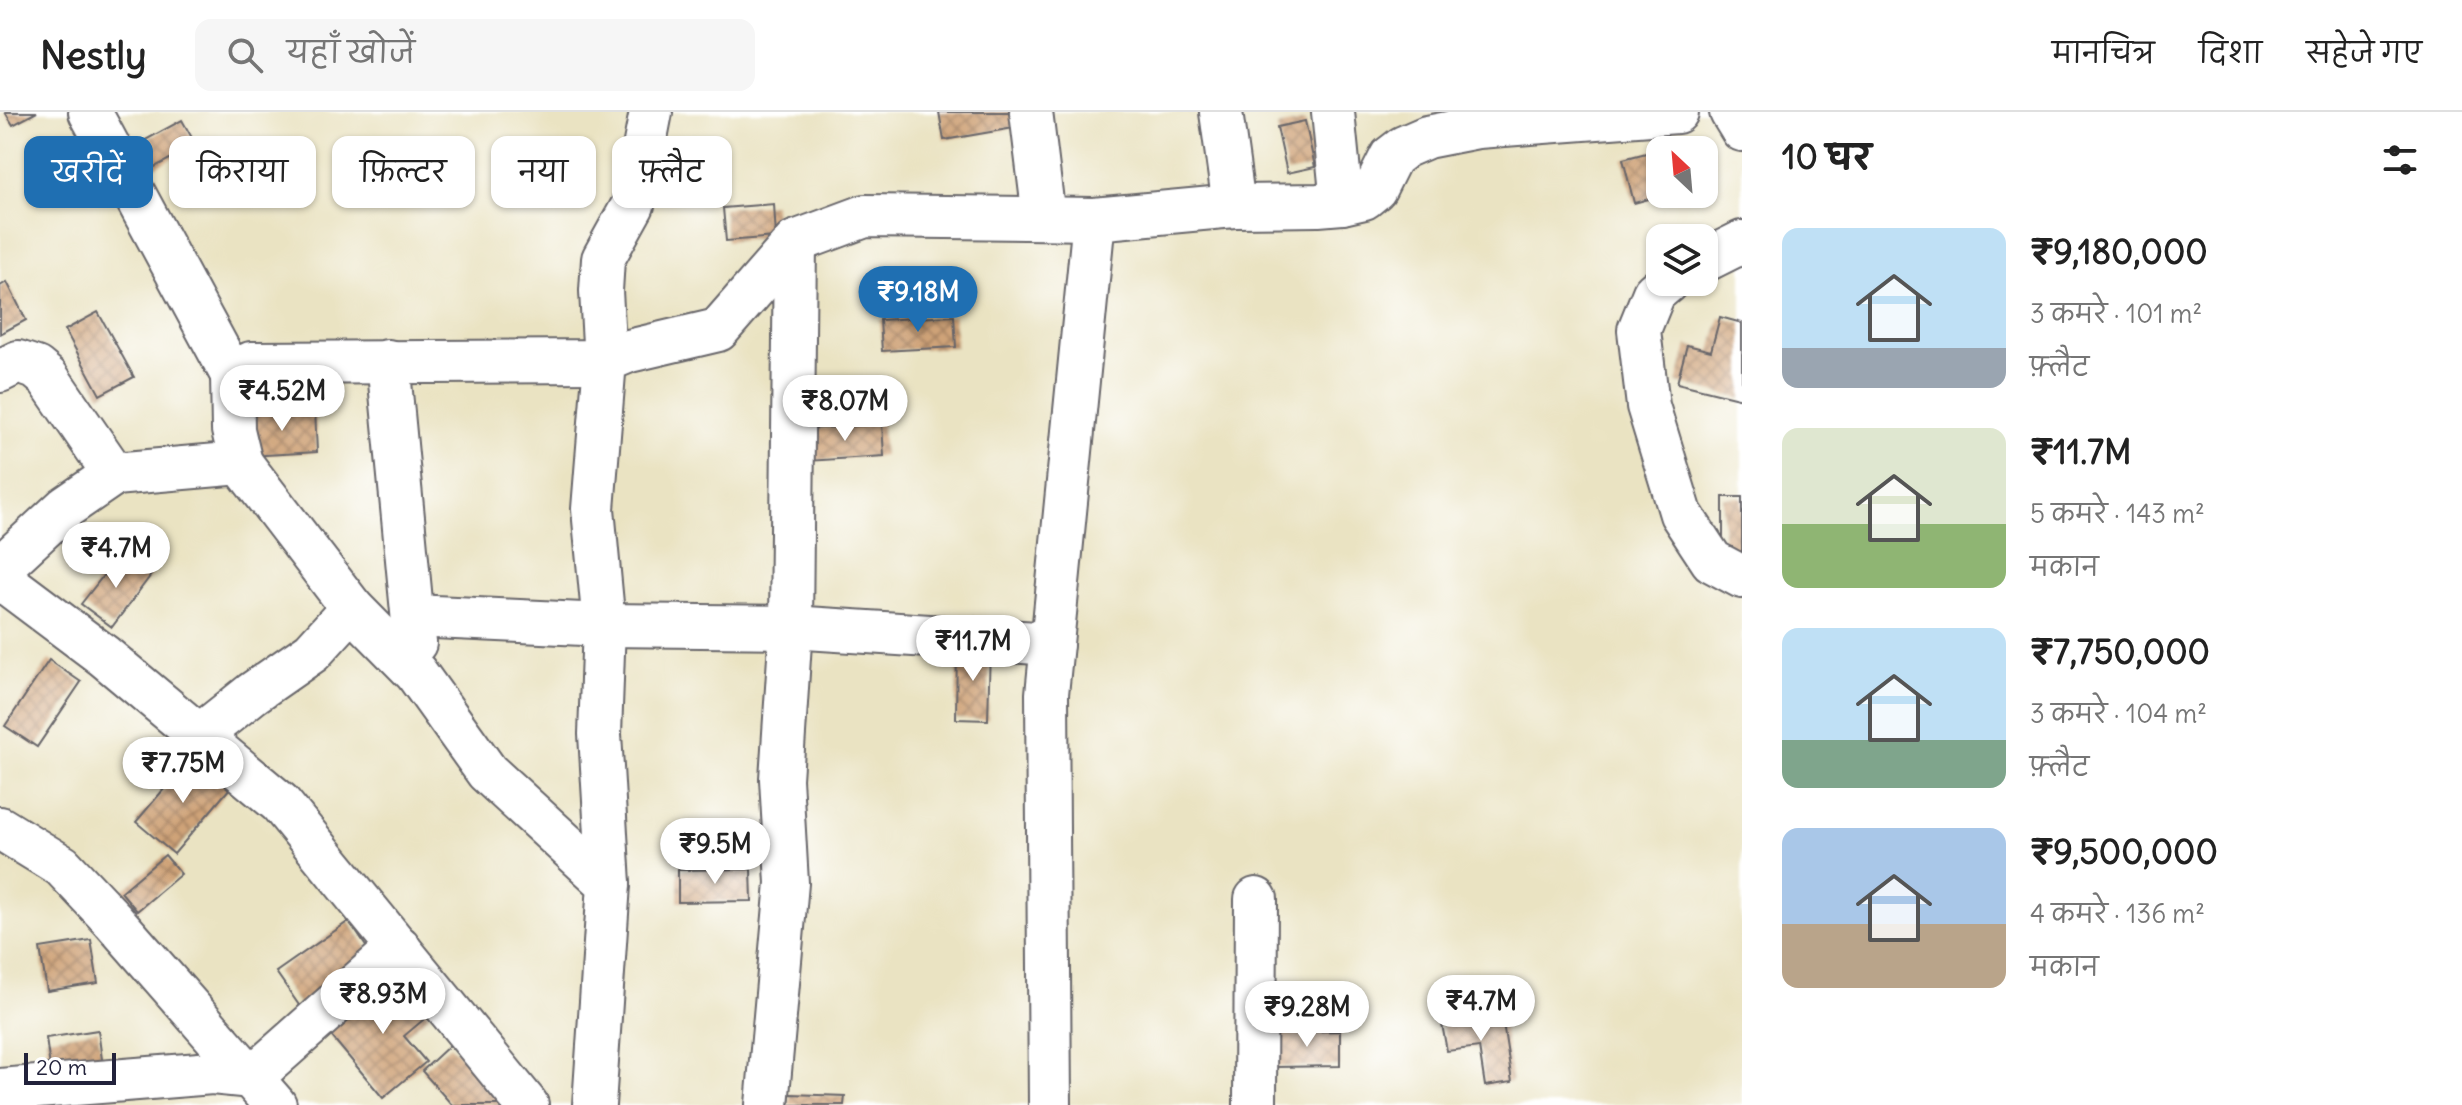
<!DOCTYPE html>
<html lang="hi">
<meta charset="utf-8">
<style>
body{margin:0;font-family:Delius,"Playpen Sans Deva",sans-serif;background:#f6f6f6;color:#222;height:100vh;display:flex;flex-direction:column;font-size:30px;white-space:nowrap}
*{box-sizing:border-box;margin:0}
p{font-size:26px;color:#767676}
.icon{flex:none;width:44px;height:44px;fill:none;stroke:currentColor;stroke-width:2;stroke-linecap:round;stroke-linejoin:round}
.map{position:relative;flex:1;overflow:hidden}
.panel{display:flex;flex-direction:column;background:#fff;width:720px}
.panel>*{flex:none}
.hud{position:absolute;left:24px;top:24px;width:760px;height:72px;display:flex;gap:16px}
.needle{width:52px;rotate:334deg}
.buttons{position:absolute;left:1646px;top:24px;display:grid;gap:16px}
.buttons a{display:grid;place-items:center;width:72px;height:72px;border-radius:16px;background:#fff;box-shadow:0 2px 6px #0004;font-size:40px}
.scale{position:absolute;left:24px;bottom:20px;width:92px;box-sizing:border-box;padding-left:8px;border:4px solid #22223b;border-top:0;font-size:22px;line-height:28px;white-space:nowrap;color:#22223b;-webkit-text-stroke:6px #fff;paint-order:stroke}
.price{position:absolute;translate:-50% -68px;padding:0 18px;border-radius:28px;background:#fff;color:#222;font-size:26px;line-height:52px;filter:drop-shadow(0 2px 4px #0008)}
.price::after{content:'';position:absolute;left:50%;top:48px;width:24px;height:18px;margin-left:-12px;background:inherit;clip-path:polygon(0 0,100% 0,50% 100%)}
.price.selected{background:#1f6fb2;color:#fff}
ul{padding:0;list-style:none}
li{display:flex;align-items:center;gap:24px;height:200px;padding:0 40px}
li span{display:grid;place-items:center;flex:none;width:224px;height:160px;border-radius:16px;color:#555}
li>.icon{margin-inline-start:auto}
span .icon{width:96px;height:96px;fill:#fffc;stroke-width:1}
li b{font-size:34px}
h2{display:flex;justify-content:space-between;align-items:center;height:96px;padding:0 40px;font-size:34px}
.chip{padding:0 28px;border-radius:16px;background:#fff;box-shadow:0 2px 6px #0004;font-size:28px;line-height:72px}
.chip.selected{background:#1f6fb2;color:#fff}
header{display:flex;align-items:center;gap:48px;box-sizing:border-box;height:112px;padding:0 40px;background:#fff;border-bottom:2px solid #e0e0e0}
header strong{font-size:38px}
nav{display:flex;gap:44px;margin-inline-start:auto;font-size:28px}
.search{width:560px;height:72px;background:#f6f6f6;display:flex;align-items:center;gap:20px;box-sizing:border-box;padding:0 28px;border-radius:16px;color:#767676;font-size:30px}
main{display:flex;flex:1;min-height:0}
.map>svg:first-child{display:block}
.building{fill:url(#building-cross-hatch)}
.lines{fill:none;stroke-linecap:round;stroke-linejoin:round}
.minor-casing{stroke:#68666a;stroke-width:46}
.minor{stroke:#fff;stroke-width:42}
</style>
<header>
<strong>Nestly</strong>
<div class="search"><svg class="icon" aria-label="search" viewBox="0 0 24 24"><circle cx="10" cy="10" r="6"/><path d="M15 15l6 6"/></svg>यहाँ खोजें</div>
<nav><a>मानचित्र</a><a>दिशा</a><a>सहेजे गए</a></nav>
</header>
<main>
<div class="map">
<svg width="1742" height="993" viewBox="0 0 1742 993">
<defs>
<pattern id="building-cross-hatch" width="8" height="8" patternUnits="userSpaceOnUse" patternTransform="scale(2)"><rect width="8" height="8" fill="#cfa378"/><path d="M0 0l8 8M0 8l8-8" fill="none" stroke="#a88464"/></pattern>
</defs>
<rect width="100%" height="100%" fill="#fff"/>
<filter id="ink" filterUnits="userSpaceOnUse"><feTurbulence type="fractalNoise" baseFrequency=".0125" numOctaves="2"/><feDisplacementMap in="SourceGraphic" scale="16" xChannelSelector="R" yChannelSelector="G"/><feConvolveMatrix kernelMatrix="1 2 1 2 8 2 1 2 1" color-interpolation-filters="sRGB"/></filter>
<filter id="wash" filterUnits="userSpaceOnUse"><feTurbulence type="fractalNoise" baseFrequency=".006" numOctaves="4" result="noise"/><feDisplacementMap in="SourceGraphic" scale="32" xChannelSelector="R" yChannelSelector="G"/><feGaussianBlur stdDeviation="1.8" result="paint"/><feColorMatrix in="noise" values="0 0 0 0 0 0 0 0 0 0 0 0 0 0 0 0 0 1.4 0 .05"/><feComposite in="paint" operator="in"/></filter>
<g filter="url(#wash)">
<rect width="100%" height="100%" fill="#eae3c2"/>
<g id="blocks">
<g class="building">
<polygon points="5,0 37,0 13,13"/>
<polygon points="939,0 1012,0 1014,16 944,28"/>
<polygon points="182,8 196,33 142,62 129,37"/>
<polygon points="1305,9 1315,55 1287,61 1277,15"/>
<polygon points="719,32 726,65 690,73 683,39"/>
<polygon points="1654,39 1660,61 1660,84 1634,91 1623,47"/>
<polygon points="774,92 776,125 726,129 723,96"/>
<polygon points="7,170 26,208 0,222 0,174"/>
<polygon points="98,200 134,265 100,283 65,218"/>
<polygon points="954,204 956,235 882,239 880,208"/>
<polygon points="1720,205 1742,211 1742,287 1677,271 1687,233 1711,239"/>
<polygon points="315,298 317,340 248,344 246,303"/>
<polygon points="882,312 884,344 807,349 806,317"/>
<rect x="1723" y="385" width="19" height="60"/>
<polygon points="121,441 151,463 112,515 81,492"/>
<polygon points="957,535 990,536 988,608 956,607"/>
<polygon points="49,548 81,570 37,635 5,614"/>
<polygon points="192,644 230,676 174,742 136,710"/>
<polygon points="165,743 181,762 137,799 121,780"/>
<polygon points="751,757 752,789 678,790 678,758"/>
<polygon points="349,809 373,845 301,896 276,860"/>
<polygon points="91,828 98,871 47,879 40,836"/>
<polygon points="395,863 429,903 404,924 426,950 383,986 328,920"/>
<polygon points="1501,898 1512,970 1485,974 1479,935 1447,939 1441,907"/>
<polygon points="98,918 103,955 51,963 46,926"/>
<polygon points="1340,919 1340,954 1275,955 1274,920"/>
<polygon points="450,933 502,990 499,993 452,993 422,959"/>
<polygon points="790,982 845,984 844,993 789,993"/>
</g>
</g>
</g>
<g filter="url(#ink)">
<use href="#blocks" fill-opacity="0" stroke="#68666a" stroke-width="2"/>
<g class="lines">
<defs>
<g id="minor">
<polyline points="90,0 232,263"/>
<polyline points="1031,0 1044,106"/>
<polyline points="1221,0 1234,94"/>
<polyline points="1333,0 1342,91"/>
<polyline points="1731,0 1742,18"/>
<polyline points="1704,149 1742,130"/>
<polyline points="1667,170 1654,181 1639,218 1648,294 1681,402 1712,449 1742,465"/>
<polyline points="388,249 415,531"/>
<polyline points="0,259 18,250 36,256 48,266 114,362 66,395 0,456"/>
<polyline points="241,351 233,318 232,263 251,251 605,249 601,179 603,147 633,93 651,0"/>
<polyline points="114,362 241,351 352,496 312,540 253,581 199,624"/>
<polyline points="0,466 104,544 280,691 527,993"/>
<polyline points="352,496 416,561 487,660 609,772 594,993"/>
<polyline points="413,504 604,513 791,515 1052,532"/>
<polyline points="0,716 62,754 113,808 275,993"/>
<polyline points="609,772 600,622 604,513 593,397 605,249 629,239 718,218 795,130 865,104 1094,107 1234,94 1318,93 1342,91 1364,86 1375,77 1391,45 1404,35 1427,25 1478,15 1677,0"/>
<polyline points="0,978 212,961 252,965 399,835"/>
<polyline points="767,993 787,771 781,667 791,515 795,130"/>
<polyline points="1050,993 1047,582 1094,107"/>
<polyline points="1255,993 1256,787"/>
</g>
</defs>
<use href="#minor" class="minor-casing"/>
<use href="#minor" class="minor"/>
</g>
</g>
</svg>
<div class="buttons">
<a><svg class="needle" viewBox="-14 -14 28 28"><path d="M0-13l5 13h-10z" fill="#e53935"/><path d="M0 13l5-13h-10z" fill="#767676"/></svg></a>
<a><svg class="icon" aria-label="layers" viewBox="0 0 24 24"><path d="M12 4l9 5-9 5-9-5zM3 14l9 5 9-5"/></svg></a>
</div>
<div class="scale">20 m</div>
<b class="price selected" style="left:918px;top:222px">₹9.18M</b>
<b class="price" style="left:282px;top:321px">₹4.52M</b>
<b class="price" style="left:845px;top:331px">₹8.07M</b>
<b class="price" style="left:116px;top:478px">₹4.7M</b>
<b class="price" style="left:973px;top:571px">₹11.7M</b>
<b class="price" style="left:183px;top:693px">₹7.75M</b>
<b class="price" style="left:715px;top:774px">₹9.5M</b>
<b class="price" style="left:383px;top:924px">₹8.93M</b>
<b class="price" style="left:1481px;top:931px">₹4.7M</b>
<b class="price" style="left:1307px;top:937px">₹9.28M</b>
<div class="hud">
<a class="chip selected">खरीदें</a>
<a class="chip">किराया</a>
<a class="chip">फ़िल्टर</a>
<a class="chip">नया</a>
<a class="chip">फ़्लैट</a>
</div>
</div>
<section class="panel">
<h2>10 घर<svg class="icon" aria-label="filters" viewBox="0 0 24 24"><path d="M4 7h16M4 17h16"/><circle cx="9" cy="7" r="2"/><circle cx="15" cy="17" r="2"/></svg></h2>
<ul>
<li><span style="background:linear-gradient(#bfe0f5 75%,#9aa5b1 0)"><svg class="icon" aria-label="home" viewBox="0 0 24 24"><path d="M3 11l9-7 9 7M6 9v11h12V9"/></svg></span><div><b>₹9,180,000</b><p>3 कमरे · 101 m²</p><p>फ़्लैट</p></div></li>
<li><span style="background:linear-gradient(#dfe7d0 60%,#8fb573 0)"><svg class="icon" aria-label="home" viewBox="0 0 24 24"><path d="M3 11l9-7 9 7M6 9v11h12V9"/></svg></span><div><b>₹11.7M</b><p>5 कमरे · 143 m²</p><p>मकान</p></div></li>
<li><span style="background:linear-gradient(#bfe0f5 70%,#7fa58c 0)"><svg class="icon" aria-label="home" viewBox="0 0 24 24"><path d="M3 11l9-7 9 7M6 9v11h12V9"/></svg></span><div><b>₹7,750,000</b><p>3 कमरे · 104 m²</p><p>फ़्लैट</p></div></li>
<li><span style="background:linear-gradient(#a9c7e8 60%,#b9a48a 0)"><svg class="icon" aria-label="home" viewBox="0 0 24 24"><path d="M3 11l9-7 9 7M6 9v11h12V9"/></svg></span><div><b>₹9,500,000</b><p>4 कमरे · 136 m²</p><p>मकान</p></div></li>
</ul>
</section>
</main>
